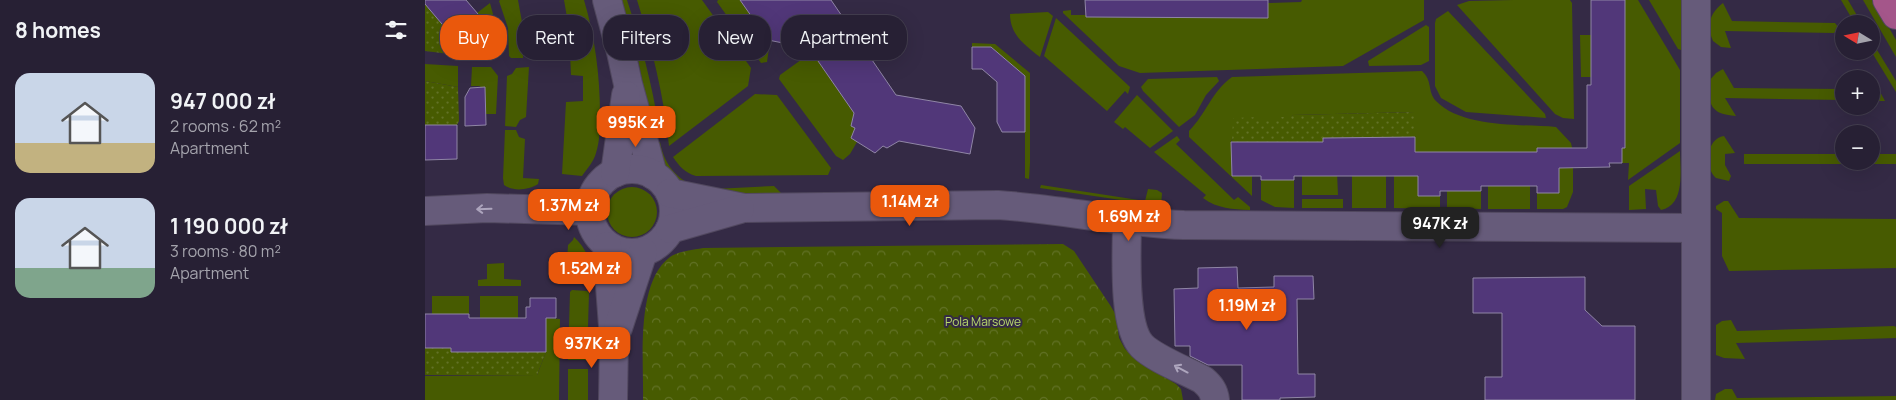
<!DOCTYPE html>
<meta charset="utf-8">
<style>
body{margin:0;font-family:Manrope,sans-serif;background:#332d40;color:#f1f3f6;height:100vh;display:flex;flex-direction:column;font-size:19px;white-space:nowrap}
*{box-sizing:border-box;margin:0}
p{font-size:16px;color:#a4a3ac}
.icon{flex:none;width:28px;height:28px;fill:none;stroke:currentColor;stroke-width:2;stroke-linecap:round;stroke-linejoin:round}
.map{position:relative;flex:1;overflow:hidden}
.drawer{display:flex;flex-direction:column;background:#272034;width:425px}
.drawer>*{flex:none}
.guide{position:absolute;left:15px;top:15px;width:475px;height:45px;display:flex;gap:10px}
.needle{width:32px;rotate:280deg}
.tools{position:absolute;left:1410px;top:15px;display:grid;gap:10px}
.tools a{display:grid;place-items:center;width:45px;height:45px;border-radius:50%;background:#272034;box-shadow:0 5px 20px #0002,0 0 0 1px #433e4f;font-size:25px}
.price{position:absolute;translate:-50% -42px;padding:0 11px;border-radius:10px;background:#ea580c;color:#fff;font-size:16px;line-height:32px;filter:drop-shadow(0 1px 2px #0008)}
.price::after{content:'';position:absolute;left:50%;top:30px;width:15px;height:11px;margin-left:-8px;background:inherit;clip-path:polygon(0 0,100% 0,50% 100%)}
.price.on{background:#222;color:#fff}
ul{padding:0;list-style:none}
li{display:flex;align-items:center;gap:15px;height:125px;padding:0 15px}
li span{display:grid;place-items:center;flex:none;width:140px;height:100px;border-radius:15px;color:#555}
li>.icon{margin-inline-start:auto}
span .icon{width:60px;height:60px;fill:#fffc;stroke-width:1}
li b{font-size:21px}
h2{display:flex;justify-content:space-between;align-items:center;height:60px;padding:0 15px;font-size:21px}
.chip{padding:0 18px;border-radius:20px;background:#272034;box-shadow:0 5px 20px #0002,0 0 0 1px #433e4f;font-size:18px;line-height:45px}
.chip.on{background:#ea580c;color:#fff}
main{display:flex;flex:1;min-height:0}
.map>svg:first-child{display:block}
.grass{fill:#475b01}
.park{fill:url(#park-crowns)}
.garden{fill:url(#garden-dots)}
.building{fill:#513779;stroke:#9086a6}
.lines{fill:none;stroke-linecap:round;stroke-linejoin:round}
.minor-casing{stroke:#51485f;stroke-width:30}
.major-casing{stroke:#51485f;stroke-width:30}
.minor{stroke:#665b7a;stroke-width:28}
.major{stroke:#a4568a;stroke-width:28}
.oneway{stroke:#ada5bd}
.labels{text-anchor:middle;stroke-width:4;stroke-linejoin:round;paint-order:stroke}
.park-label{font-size:12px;fill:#b8d86c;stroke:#342a45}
</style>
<main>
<section class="drawer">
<h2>8 homes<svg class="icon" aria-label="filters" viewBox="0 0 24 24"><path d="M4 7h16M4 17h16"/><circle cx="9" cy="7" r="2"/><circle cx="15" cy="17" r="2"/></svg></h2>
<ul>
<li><span style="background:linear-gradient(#c9d6e8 70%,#c2b280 0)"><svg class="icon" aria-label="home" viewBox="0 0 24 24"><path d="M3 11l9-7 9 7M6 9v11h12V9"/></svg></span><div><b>947 000 zł</b><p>2 rooms · 62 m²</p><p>Apartment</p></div></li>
<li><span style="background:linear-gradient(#c9d6e8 70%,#7fa58c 0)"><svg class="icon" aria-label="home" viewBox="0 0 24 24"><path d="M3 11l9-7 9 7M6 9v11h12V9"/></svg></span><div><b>1 190 000 zł</b><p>3 rooms · 80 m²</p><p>Apartment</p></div></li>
</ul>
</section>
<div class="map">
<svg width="1471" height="400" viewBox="0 0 1471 400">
<defs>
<pattern id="park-crowns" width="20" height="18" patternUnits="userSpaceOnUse" patternTransform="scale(1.25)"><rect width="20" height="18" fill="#475b01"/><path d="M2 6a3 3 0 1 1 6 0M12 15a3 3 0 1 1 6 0" fill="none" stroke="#627227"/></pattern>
<pattern id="garden-dots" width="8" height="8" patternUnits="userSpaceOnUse" patternTransform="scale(1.25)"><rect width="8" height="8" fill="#475b01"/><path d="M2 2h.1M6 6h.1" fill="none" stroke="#627227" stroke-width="1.8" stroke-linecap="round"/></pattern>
</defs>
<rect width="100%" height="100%" fill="#342a45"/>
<g class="grass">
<polygon points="75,0 93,0 97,22 98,58 86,58 84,56 83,28 74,1"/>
<path d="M139 0H159C170 37 175 76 175 114 175 128 175 140 171 153 169 161 162 169 157 176L137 174 141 102 158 101V76L146 75 144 29Z"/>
<path d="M196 0H202C216 42 227 84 234 128H227L213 60Z"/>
<path d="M212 0H277L326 68 323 86 244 146C239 96 227 48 212 0Z"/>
<polygon points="293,0 315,0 343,40 345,41 342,62 336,63 292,2"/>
<polygon points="877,0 999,0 999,20 918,66 715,73 694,66 638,13 638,11 646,10 646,15 661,15 661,17 842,18 843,3 876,2"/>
<polygon points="1088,0 1145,0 1147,3 1149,119 1138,118 1130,114 1032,5 1044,1"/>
<polygon points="1200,0 1213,0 1255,70 1255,143 1203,180 1204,163 1197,163 1197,148 1200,148"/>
<polygon points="1224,0 1256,0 1256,50 1253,49"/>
<polygon points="1416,0 1423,0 1437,24 1430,24"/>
<polygon points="1438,0 1448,0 1471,40 1471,57"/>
<polygon points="65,3 75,40 74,57 33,55 64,28 52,13"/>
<path d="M1298 3 1307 21 1410 23 1414 28 1409 33 1300 31 1306 48 1296 47 1288 41C1281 25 1285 13 1298 3Z"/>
<polygon points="1023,11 1120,114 1121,118 1041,112 1016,98 1010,86 1010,23 1011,19"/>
<path d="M623 12 628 16 615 57C600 45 585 35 585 14Z"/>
<polygon points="631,18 705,87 703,94 700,91 682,111 619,56"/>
<polygon points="1001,25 1004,27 1004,61 996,65 944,66 943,61"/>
<polygon points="1155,35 1166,35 1166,77 1156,77"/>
<polygon points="1446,40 1471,81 1471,92 1446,51"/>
<polygon points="547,43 570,44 605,73 605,163 604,179 600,178 600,76 566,47 547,47"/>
<polygon points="387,52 429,113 426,126 430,128 427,138 432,142 425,154 418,160 411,156 354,79 355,75"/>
<polygon points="0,64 33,66 33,87 0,81"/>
<polygon points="47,67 66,67 73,76 71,114 61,114 61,103 55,86 46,86"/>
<polygon points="104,67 101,117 95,120 91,127 80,126 82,76 87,74 91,68"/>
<path d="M1298 69 1309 88 1419 89V100L1300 98 1311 116C1284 114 1284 104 1284 81L1291 73Z"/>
<path d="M997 71C1008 81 1002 91 1011 101 1037 128 1096 124 1131 127L1146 143 1148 152V192L1142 207 1138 209H1112V193H1134V168H1146V148H1113L1112 152H990L989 112 868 115 866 117H854L853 120H836V117L808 137 806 142 807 176H827V196L764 137V131C781 114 787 91 807 77Z"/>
<polygon points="792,77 794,81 781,95 770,115 754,127 718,91 716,87 723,79"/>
<polygon points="1446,90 1454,90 1460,101 1446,101"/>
<path d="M330 94 352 95 406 168 403 175 271 176C260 173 254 166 248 157Z"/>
<polygon points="712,95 748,131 725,148 700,127 698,129 689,122"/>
<path d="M80 130H91L94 137 100 139 98 178 114 179 113 184C104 190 88 192 79 185L78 178Z"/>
<path d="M752 136 755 140 751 144 809 200 813 197 825 207V210C807 209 793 209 778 198L781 195 729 152Z"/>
<path d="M1299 136 1310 153 1300 154V165L1306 176 1304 181 1291 178C1280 169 1280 139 1299 136Z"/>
<path d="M235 142C239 162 248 175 266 185L249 181 241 174 229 143Z"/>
<path d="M1255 151C1255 169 1261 205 1236 210L1233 206 1231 190 1220 189 1221 209 1204 210V186Z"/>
<polygon points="1319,154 1419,154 1419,161 1446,161 1446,154 1471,154 1471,164 1319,164"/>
<polygon points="912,172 913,195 877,195 877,176 898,176"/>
<polygon points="969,172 993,172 993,196 1015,196 1015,209 969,208"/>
<rect x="927" y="176" width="34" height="32"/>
<polygon points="836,180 869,180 869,208 850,207 836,200"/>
<polygon points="616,185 720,201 723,189 732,190 737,193 736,206 615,188"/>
<polygon points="349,186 361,198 289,192 289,189"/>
<rect x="1063" y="186" width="42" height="23"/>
<circle cx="207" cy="212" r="25"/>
<polygon points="1022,191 1056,191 1056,209 1022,208"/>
<rect x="877" y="199" width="41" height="9"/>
<polygon points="1299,201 1303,201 1314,218 1471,219 1471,268 1304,271 1297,256 1297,213 1291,209 1291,206"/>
<path d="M149 237C160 247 167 261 166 276L147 275 148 263 142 262 143 245 148 240Z"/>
<polygon points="79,263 79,279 96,280 96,286 53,286 53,280 62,279 62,264"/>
<polygon points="147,290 162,291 164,293 162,360 143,360 145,292"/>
<rect x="7" y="296" width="37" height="18"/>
<rect x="55" y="296" width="38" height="22"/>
<polygon points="121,318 135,319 134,400 0,400 0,376 112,375 121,352"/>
<polygon points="1306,320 1312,331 1469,326 1471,327 1471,338 1311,343 1320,359 1299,358 1291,355 1291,325 1297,321"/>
<rect x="143" y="369" width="20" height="31"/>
<polygon points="1300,389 1307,389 1312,398 1471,396 1471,400 1290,400 1291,394"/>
</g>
<path class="park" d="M638 244 649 251 685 305 691 315 694 338 700 349 721 366 751 384 756 389 758 400H218C219 361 210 283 245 257 254 251 268 250 278 248Z"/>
<g class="garden">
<polygon points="0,0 2,0 2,7 39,50 33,55 0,51"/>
<polygon points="0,81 33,87 34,121 32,125 0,125"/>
<polygon points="990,112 990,137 898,138 898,142 807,142 808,118 836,117 836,120 853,120 853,117 865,117 868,115"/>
<polygon points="0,348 26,348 26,352 121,352 112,375 0,375"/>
</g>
<g class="building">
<polygon points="0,0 41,0 65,28 39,50 0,4"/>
<polygon points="315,0 406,0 471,95 536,106 550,128 545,154 474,141 462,148 458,146 450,153 426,138 430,128 426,126 429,113 375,35 363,44 343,40"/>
<polygon points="660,0 843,0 843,18 661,17"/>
<polygon points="1166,0 1200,0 1200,148 1197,148 1197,163 1184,163 1185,167 1134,168 1134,193 1112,193 1112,186 1056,186 1056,191 1015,191 1015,196 993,196 993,176 869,176 869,180 836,180 836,176 807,176 806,142 898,142 898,138 990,137 990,152 1112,152 1112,148 1162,148 1162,85 1166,85"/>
<polygon points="547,47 566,47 600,76 600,132 577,132 572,122 572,82 557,69 547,69"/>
<polygon points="60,87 61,125 40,126 40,97 45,88"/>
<polygon points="0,125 32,125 32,159 0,160"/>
<polygon points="812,267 813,288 849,287 849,276 888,276 889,299 872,299 873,374 890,374 890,397 855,398 855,400 817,400 817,365 783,365 765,356 765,346 750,346 749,289 773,288 773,268"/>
<polygon points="1160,277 1160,310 1177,326 1210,326 1210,400 1060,400 1060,377 1077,377 1077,313 1048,313 1048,278"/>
<polygon points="105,298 131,298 131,318 121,318 121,352 26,352 26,348 0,348 0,314 44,314 44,318 101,318 101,307 105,307"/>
</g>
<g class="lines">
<defs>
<g id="minor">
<polyline points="182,0 196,52 203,84 228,175"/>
<circle cx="207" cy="211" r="42"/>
<polyline points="190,173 201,95"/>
<path d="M245 193 319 208 573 205C635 209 697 223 759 225L1271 228"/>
<polyline points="0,211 62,208 165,211"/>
<path d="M702 221C702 250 697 326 717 346 730 359 762 371 778 380 785 386 789 391 790 400"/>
<polyline points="245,229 315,209"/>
<polyline points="182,246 189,339 188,400"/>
<polyline points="193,328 218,252"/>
<polyline points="1271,400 1271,0"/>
</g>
<polyline id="major" points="1462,0 1471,15"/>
</defs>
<use href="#minor" class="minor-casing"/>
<use href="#major" class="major-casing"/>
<use href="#minor" class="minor"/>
<use href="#major" class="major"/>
</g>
<defs><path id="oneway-shaft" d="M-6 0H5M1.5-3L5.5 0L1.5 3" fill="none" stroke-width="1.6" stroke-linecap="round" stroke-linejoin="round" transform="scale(1.25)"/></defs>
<g class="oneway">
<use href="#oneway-shaft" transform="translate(59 209) rotate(178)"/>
<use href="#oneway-shaft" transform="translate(756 369) rotate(-152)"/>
</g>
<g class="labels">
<g class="park-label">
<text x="558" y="326">Pola Marsowe</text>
</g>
</g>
</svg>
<div class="tools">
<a><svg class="needle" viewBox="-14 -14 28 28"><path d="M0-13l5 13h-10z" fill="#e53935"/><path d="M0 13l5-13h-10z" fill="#a4a3ac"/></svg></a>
<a>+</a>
<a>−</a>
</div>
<b class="price" style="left:211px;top:148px">995K zł</b>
<b class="price" style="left:485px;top:227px">1.14M zł</b>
<b class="price" style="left:144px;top:231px">1.37M zł</b>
<b class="price" style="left:704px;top:242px">1.69M zł</b>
<b class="price on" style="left:1015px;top:249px">947K zł</b>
<b class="price" style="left:165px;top:294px">1.52M zł</b>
<b class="price" style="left:822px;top:331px">1.19M zł</b>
<b class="price" style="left:167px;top:369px">937K zł</b>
<div class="guide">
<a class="chip on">Buy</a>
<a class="chip">Rent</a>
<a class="chip">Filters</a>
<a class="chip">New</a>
<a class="chip">Apartment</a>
</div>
</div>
</main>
